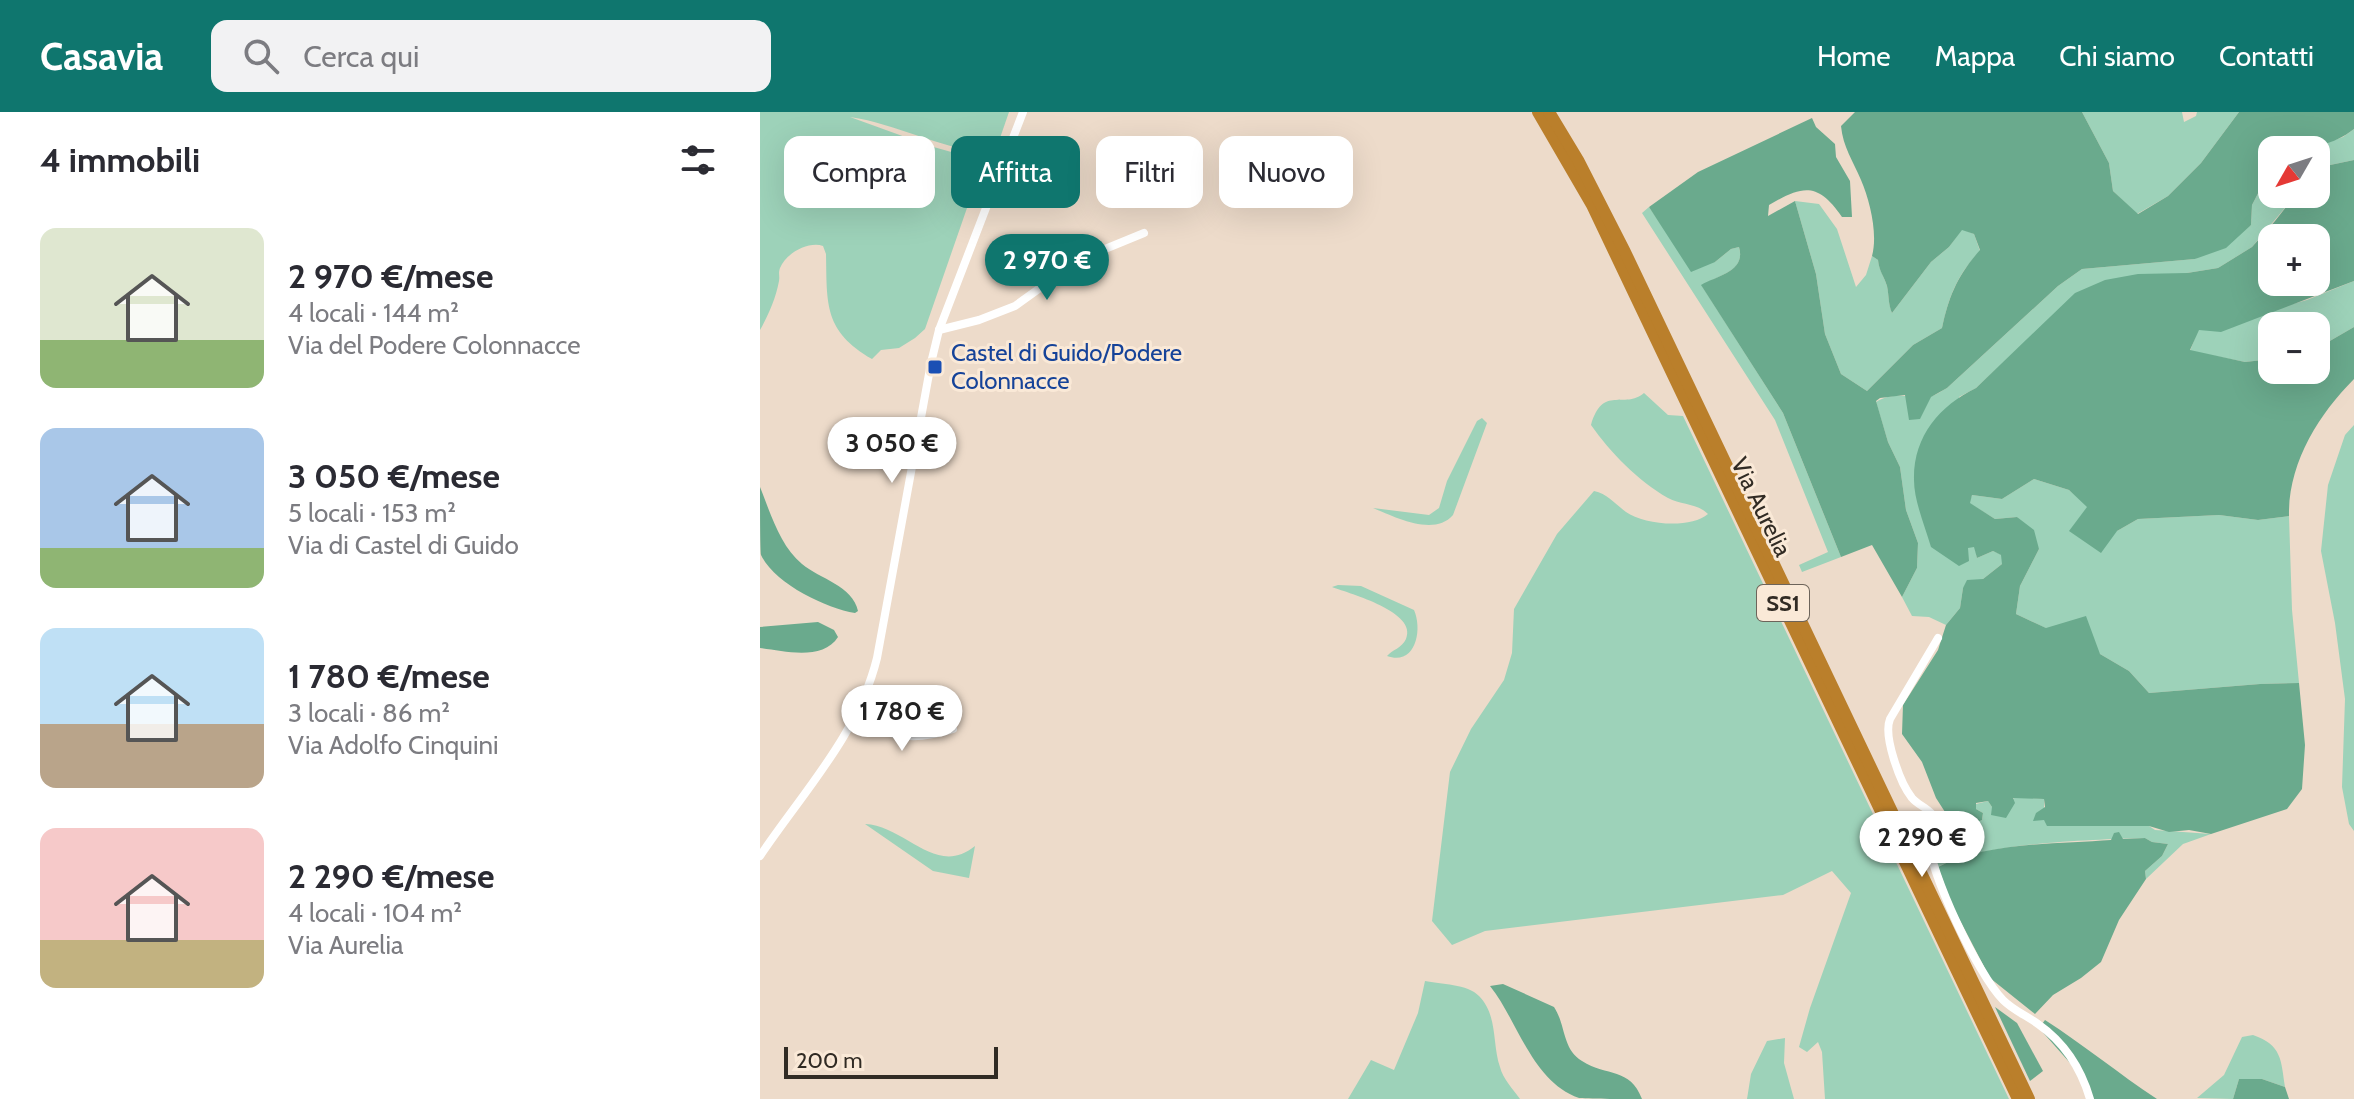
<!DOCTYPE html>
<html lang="it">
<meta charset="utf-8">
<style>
body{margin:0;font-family:Cabin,sans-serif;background:#f2f2f3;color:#2b2b33;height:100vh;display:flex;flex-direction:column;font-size:30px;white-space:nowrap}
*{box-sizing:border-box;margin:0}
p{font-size:26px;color:#7c7c81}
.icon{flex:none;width:44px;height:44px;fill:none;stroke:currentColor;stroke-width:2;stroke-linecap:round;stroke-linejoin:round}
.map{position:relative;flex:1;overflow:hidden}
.panel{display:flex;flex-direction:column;background:#fff;width:760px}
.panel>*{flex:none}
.guide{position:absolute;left:24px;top:24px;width:760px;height:72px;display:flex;gap:16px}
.needle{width:52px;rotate:231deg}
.controls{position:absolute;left:1498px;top:24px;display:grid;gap:16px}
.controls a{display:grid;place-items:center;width:72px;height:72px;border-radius:16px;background:#fff;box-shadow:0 8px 32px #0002;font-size:40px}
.scale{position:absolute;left:24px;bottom:20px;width:214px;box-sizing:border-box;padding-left:8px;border:4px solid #312b24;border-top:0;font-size:22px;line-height:28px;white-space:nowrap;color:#312b24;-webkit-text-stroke:6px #fae9d7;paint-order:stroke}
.price{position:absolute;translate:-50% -68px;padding:0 18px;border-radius:28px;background:#fff;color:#222;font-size:26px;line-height:52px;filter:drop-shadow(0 2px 4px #0008)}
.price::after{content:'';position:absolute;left:50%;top:48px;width:24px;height:18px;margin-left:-12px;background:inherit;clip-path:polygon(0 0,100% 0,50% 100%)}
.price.selected{background:#0f766e;color:#fff}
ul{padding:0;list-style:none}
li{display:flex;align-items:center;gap:24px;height:200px;padding:0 40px}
li span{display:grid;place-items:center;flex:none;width:224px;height:160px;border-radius:16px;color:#555}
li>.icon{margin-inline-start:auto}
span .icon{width:96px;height:96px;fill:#fffc;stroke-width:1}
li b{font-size:34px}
h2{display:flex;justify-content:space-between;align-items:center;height:96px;padding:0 40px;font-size:34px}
.chip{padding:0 28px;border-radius:16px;background:#fff;box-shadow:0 8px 32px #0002;font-size:28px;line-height:72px}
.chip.selected{background:#0f766e;color:#fff}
header{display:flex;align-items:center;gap:48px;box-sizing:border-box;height:112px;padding:0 40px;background:#0f766e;color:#fff}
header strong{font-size:38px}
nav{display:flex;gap:44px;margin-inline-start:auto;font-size:28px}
.search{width:560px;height:72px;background:#f2f2f3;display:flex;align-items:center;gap:20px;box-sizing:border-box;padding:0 28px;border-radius:16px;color:#7c7c81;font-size:30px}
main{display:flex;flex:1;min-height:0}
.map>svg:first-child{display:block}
.green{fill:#9dd2b9}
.forest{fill:#6aaa8d;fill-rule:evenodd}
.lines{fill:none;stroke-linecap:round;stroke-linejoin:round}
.minor{stroke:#fff;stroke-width:8}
.highway{stroke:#ba7f2b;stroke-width:12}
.transit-dot{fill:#1a4fb4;stroke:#fae9d7;stroke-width:3}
.labels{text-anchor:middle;stroke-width:6;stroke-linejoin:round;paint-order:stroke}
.shield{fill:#fae9d7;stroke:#6d645a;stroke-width:2}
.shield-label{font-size:22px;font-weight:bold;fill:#312b24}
.transit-label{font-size:24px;fill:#164399;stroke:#fae9d7;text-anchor:start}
.street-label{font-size:24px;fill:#312b24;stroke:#fae9d7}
</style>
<header>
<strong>Casavia</strong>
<div class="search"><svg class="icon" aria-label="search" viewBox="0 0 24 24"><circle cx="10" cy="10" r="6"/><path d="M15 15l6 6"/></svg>Cerca qui</div>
<nav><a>Home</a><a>Mappa</a><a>Chi siamo</a><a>Contatti</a></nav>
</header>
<main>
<section class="panel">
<h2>4 immobili<svg class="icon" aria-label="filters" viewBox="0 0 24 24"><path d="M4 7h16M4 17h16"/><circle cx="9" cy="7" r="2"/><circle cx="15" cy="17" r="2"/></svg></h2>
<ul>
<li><span style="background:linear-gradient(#dfe7d0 70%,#8fb573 0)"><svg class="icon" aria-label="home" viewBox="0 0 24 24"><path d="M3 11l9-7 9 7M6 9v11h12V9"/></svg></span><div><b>2 970 €/mese</b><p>4 locali · 144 m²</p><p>Via del Podere Colonnacce</p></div></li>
<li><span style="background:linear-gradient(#a9c7e8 75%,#8fb573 0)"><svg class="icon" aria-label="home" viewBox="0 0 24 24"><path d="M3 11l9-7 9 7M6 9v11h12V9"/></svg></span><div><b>3 050 €/mese</b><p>5 locali · 153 m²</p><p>Via di Castel di Guido</p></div></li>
<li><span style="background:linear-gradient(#bfe0f5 60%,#b9a48a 0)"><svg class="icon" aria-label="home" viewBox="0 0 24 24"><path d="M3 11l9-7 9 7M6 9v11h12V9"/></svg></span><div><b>1 780 €/mese</b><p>3 locali · 86 m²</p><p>Via Adolfo Cinquini</p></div></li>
<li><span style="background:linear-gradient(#f6c9c9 70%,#c2b280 0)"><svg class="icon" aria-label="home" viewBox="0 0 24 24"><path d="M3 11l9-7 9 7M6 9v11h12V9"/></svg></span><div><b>2 290 €/mese</b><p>4 locali · 104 m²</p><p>Via Aurelia</p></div></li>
</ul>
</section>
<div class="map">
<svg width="1594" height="987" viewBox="0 0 1594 987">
<rect width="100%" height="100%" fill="#eddbca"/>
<g class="green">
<path d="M0 0H249L240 26 226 41C179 36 137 12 90 5L170 34 202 43 216 52 218 60 215 73 165 217 155 226 139 236 121 238 112 247C64 219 67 193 66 142L63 134C49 129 26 141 20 156 18 162 20 163 19 169 16 186 8 204 0 218Z"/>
<polygon points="1322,0 1422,0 1424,10 1436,4 1437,0 1479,0 1441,51 1408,84 1377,102 1353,79 1349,51"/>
<polygon points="1594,17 1594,48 1556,56 1556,38 1546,38 1583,25"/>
<path d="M1512 54V82H1532L1530 90 1492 135 1458 156 1427 161 1282 214 1216 276 1199 285 1208 435H1215L1217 446 1233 439 1242 443V452L1223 467 1203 476 1200 496 1186 513 1169 505 1152 504 1142 485 1157 456 1158 431 1146 398 1140 355 1128 330 1116 290C1133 279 1151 286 1169 285 1175 284 1181 279 1187 276L1298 174 1322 157 1435 147 1491 113 1492 93Z"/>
<path d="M1035 89 1059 92 1077 117 1096 175 1106 163 1112 144 1118 148C1119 158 1124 164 1127 174 1129 183 1128 191 1132 201L1171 150 1189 135 1202 117 1214 122 1220 139C1197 163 1189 184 1182 216L1153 233 1107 279 1081 262 1065 222 1056 162Z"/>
<path d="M889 95 905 118 955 150 971 137 979 135C986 160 959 162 942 174L1023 301 1081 445 1042 460 1039 453 1068 440 1015 308 882 101Z"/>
<polygon points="1594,169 1594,215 1556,237 1556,214 1512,214 1512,247 1485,250 1430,239 1438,218 1547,188"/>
<path d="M884 281 908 303 923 304 1249 987H1065L1062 940 1058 930 1047 940 1039 935 1050 896 1091 781 1072 759 1023 783 725 819 692 833 672 809 690 660 711 617 744 568 752 541 754 497 797 422 834 379C848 382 855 392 866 400 884 413 931 417 948 402 937 391 921 393 908 386 878 369 850 340 831 313 843 272 864 298 884 281Z"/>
<path d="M722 306 727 311 693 403C674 425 635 405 613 396L669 403 679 396 687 369 717 309Z"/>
<polygon points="1594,313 1594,719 1589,712 1582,675 1585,587 1575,511 1561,439 1568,373 1585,323"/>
<polygon points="1274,367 1309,378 1357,419 1378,407 1459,403 1498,408 1529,404 1532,498 1539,571 1500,572 1389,581 1369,559 1340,542 1256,502 1260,474 1279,437 1257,405 1235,407 1209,391 1212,383 1242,387"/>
<path d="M578 473 601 474 654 498C663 519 655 554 627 544 632 538 642 536 646 527 658 500 591 482 572 475Z"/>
<path d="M1257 685 1284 687V708L1330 714H1389L1395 718 1451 722 1423 732 1386 767 1385 759 1402 744 1408 732 1392 730 1385 726C1329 728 1226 730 1178 755L1170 726 1176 704 1185 700 1202 705 1210 704 1217 709 1222 708 1223 701 1216 697V692L1228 689 1232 695Z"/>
<path d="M105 712C146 714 176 766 215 734L209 766 173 759Z"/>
<path d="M665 869C680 872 708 872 719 884 738 903 732 932 740 955 743 967 753 977 760 987H588L611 948 634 958 658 901Z"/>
<path d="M1493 923C1522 933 1521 948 1525 975L1502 967H1479L1473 987 1437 986 1464 963 1482 925Z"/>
<polygon points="1025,926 1024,951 1034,987 987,987 991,962 1007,929"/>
</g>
<g class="forest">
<path d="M1322 0 1349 51 1353 79 1378 102 1408 84 1441 51 1479 0H1594V17C1570 36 1541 38 1512 38V54L1492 93 1491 113 1466 136 1435 147 1322 157 1298 174 1187 276 1171 285 1160 307 1149 308 1145 283 1120 286 1116 289 1128 330 1140 355 1146 398 1158 431 1157 456 1142 485 1112 433 1081 445 1023 301 941 173C959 163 986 159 979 135L971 137 955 150 931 160 889 95 938 60 1052 6 1056 15 1075 32 1076 45 1090 69 1092 105H1082C1058 70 1043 73 1009 93L1008 104 1035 89 1056 162 1065 222 1081 262 1107 279 1153 233 1182 216C1189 184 1197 164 1220 138L1214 122 1202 118 1189 135 1171 150 1132 201C1128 192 1129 183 1127 174 1124 164 1119 159 1118 148L1112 144C1118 122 1110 89 1101 68 1093 49 1083 35 1081 14L1095 0Z"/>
<path d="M1594 48V169L1461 220 1439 218 1430 238 1485 250 1512 247V258H1556V237L1594 215V267C1558 303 1528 352 1529 404L1498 408 1459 403 1378 407 1357 419 1341 441 1309 419 1327 395 1309 378 1274 367 1242 387 1212 383 1210 391 1235 407 1257 405 1274 418 1279 437 1260 474 1256 502 1286 516 1326 504 1340 542 1369 559 1389 581 1500 572 1539 571 1545 633 1542 677 1527 697 1451 722 1429 718 1409 720 1389 714H1287L1284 708 1273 709 1276 701 1285 695 1284 687 1253 686 1255 691 1246 706 1231 703 1232 695 1228 689 1216 691V697L1223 701 1222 708 1217 710 1210 704 1202 705 1185 700 1176 686 1162 650 1142 622 1143 593 1178 538 1186 513 1200 496 1203 476 1207 468 1223 467 1242 452 1241 443 1233 439 1217 446 1214 435 1208 436 1209 449 1199 454 1171 435C1165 414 1154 389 1154 368 1153 325 1179 294 1216 276L1315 181 1345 168 1378 162 1427 161 1458 156 1492 135 1515 109 1530 90 1532 82H1556V56ZM1512 126H1556V170H1512Z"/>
<path d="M0 375C10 400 20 434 42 452 60 467 93 474 98 499L95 501C66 496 15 472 1 443 0 434 0 388 0 375Z"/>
<path d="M58 510 74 518 78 525C63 549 24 539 0 536V515Z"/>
<path d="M1359 720 1363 727 1385 726 1392 730 1408 732 1402 744 1385 759 1386 767 1359 808 1341 850 1321 866 1293 883 1275 902 1230 866 1192 793 1178 755C1226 730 1298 732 1351 728L1354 721Z"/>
<path d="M743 872 794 895C806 913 802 937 822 949 847 965 870 955 882 987 866 987 833 987 819 986 772 970 758 909 730 874Z"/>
<polygon points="1235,895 1257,911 1283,959 1270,969"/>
<path d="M1285 908C1324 933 1359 962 1397 987H1329L1318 960 1279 916Z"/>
<polygon points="1479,967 1502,967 1525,975 1529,987 1473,987"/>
</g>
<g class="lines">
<g class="minor">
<polyline points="179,218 219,208 255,194 298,163 345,137 384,121"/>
<path d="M1178 526 1130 607C1123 624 1140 671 1152 686 1158 693 1166 695 1172 702 1173 711 1168 718 1168 726 1170 761 1218 863 1243 888 1254 899 1266 903 1278 912 1305 931 1321 956 1330 987"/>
<path d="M94 609C134 623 150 631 193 617"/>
<path d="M0 744C43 680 98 623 117 546L171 251 179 218 263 0"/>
</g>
<g class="highway">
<polyline points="778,0 832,93 1258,987"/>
<polyline points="789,0 818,48 865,140 1269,987"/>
</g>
</g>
<rect class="transit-dot" x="167" y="247" width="16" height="16" rx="4"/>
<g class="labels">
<rect class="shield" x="997" y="473" width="52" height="36" rx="6"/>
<g class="shield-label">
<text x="1023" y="499">SS1</text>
</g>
<g class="transit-label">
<text x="191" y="249">Castel di Guido/Podere<tspan x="191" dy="28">Colonnacce</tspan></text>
</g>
<g class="street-label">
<text transform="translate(1001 395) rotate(64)" y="8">Via Aurelia</text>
</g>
</g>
</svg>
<div class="controls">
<a><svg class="needle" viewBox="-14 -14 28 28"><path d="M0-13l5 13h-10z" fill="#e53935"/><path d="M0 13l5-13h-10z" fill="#7c7c81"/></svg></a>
<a>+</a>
<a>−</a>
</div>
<div class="scale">200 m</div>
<b class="price selected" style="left:287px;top:190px">2 970 €</b>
<b class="price" style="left:132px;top:373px">3 050 €</b>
<b class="price" style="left:142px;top:641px">1 780 €</b>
<b class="price" style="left:1162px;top:767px">2 290 €</b>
<div class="guide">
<a class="chip">Compra</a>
<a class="chip selected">Affitta</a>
<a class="chip">Filtri</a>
<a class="chip">Nuovo</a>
</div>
</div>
</main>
